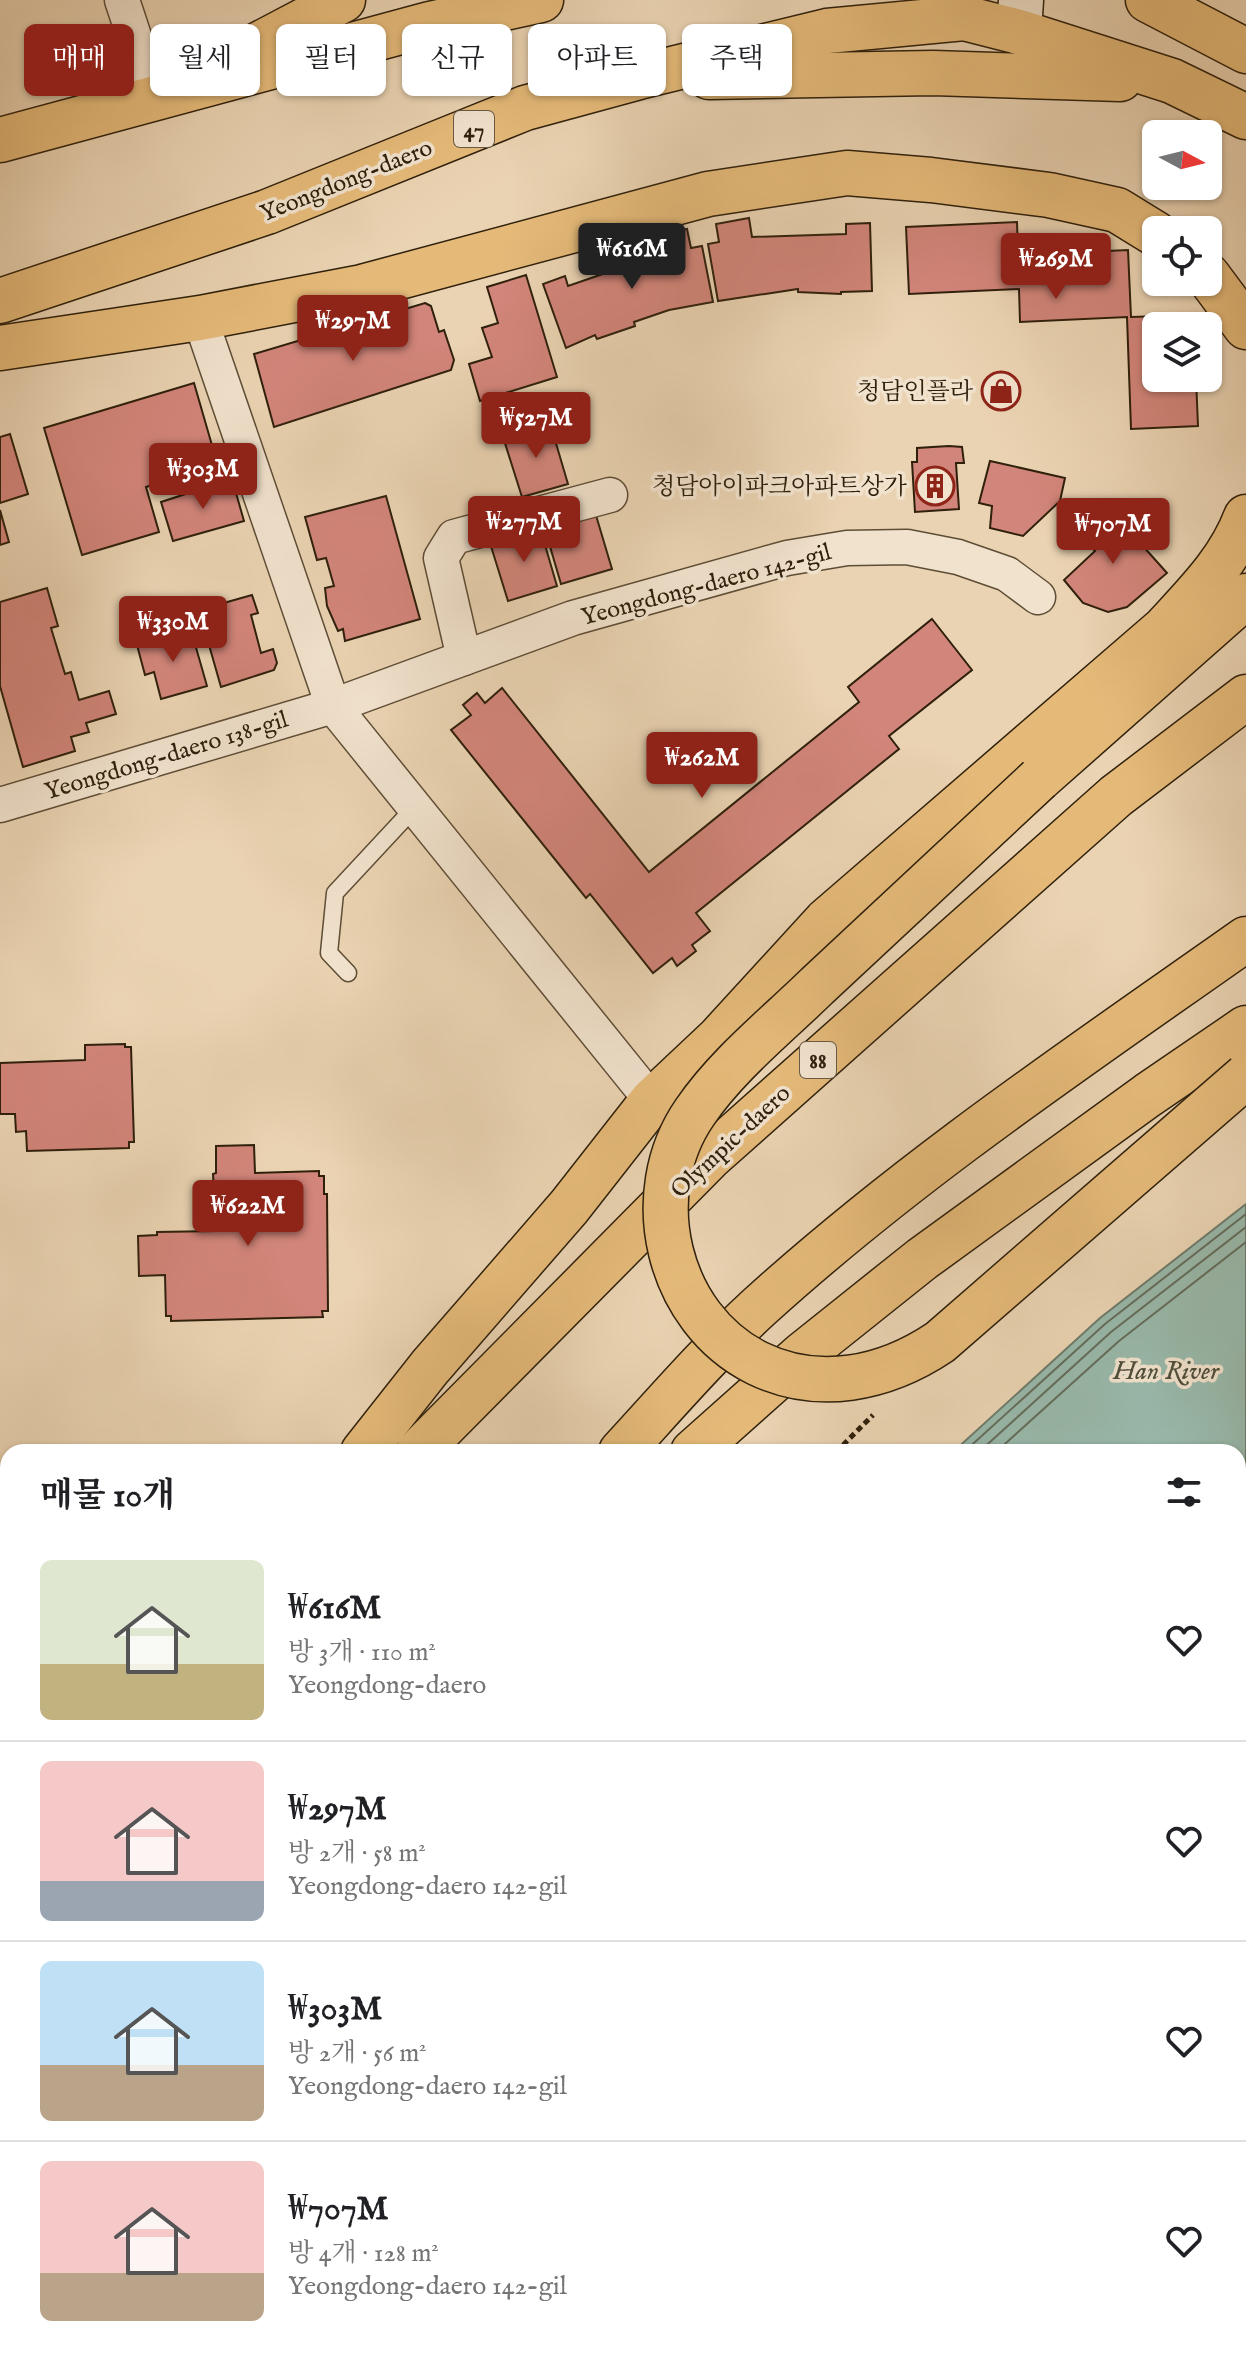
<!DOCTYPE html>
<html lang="ko">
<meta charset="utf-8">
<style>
body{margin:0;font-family:"IM FELL English","Noto Serif KR",serif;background:#f6f6f6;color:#202124;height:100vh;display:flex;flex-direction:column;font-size:30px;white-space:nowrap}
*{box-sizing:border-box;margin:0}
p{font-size:26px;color:#757577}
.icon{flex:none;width:44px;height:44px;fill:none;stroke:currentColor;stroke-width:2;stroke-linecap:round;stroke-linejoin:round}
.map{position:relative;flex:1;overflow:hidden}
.sheet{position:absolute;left:0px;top:1444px;width:1246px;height:914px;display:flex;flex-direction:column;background:#fff;border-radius:24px 24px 0 0;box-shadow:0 2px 6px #0004}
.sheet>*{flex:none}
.guide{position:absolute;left:24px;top:24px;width:800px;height:72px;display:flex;gap:16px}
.needle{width:52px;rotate:97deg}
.fabs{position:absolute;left:1142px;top:120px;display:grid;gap:16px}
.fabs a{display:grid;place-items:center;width:80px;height:80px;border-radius:12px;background:#fff;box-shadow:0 2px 6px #0004;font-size:40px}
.price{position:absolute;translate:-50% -68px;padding:0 18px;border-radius:8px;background:#8f2418;color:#fff;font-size:26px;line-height:52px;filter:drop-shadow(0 2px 4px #0008)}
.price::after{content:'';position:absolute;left:50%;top:48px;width:24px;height:18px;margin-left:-12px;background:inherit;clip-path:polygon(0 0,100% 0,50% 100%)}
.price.current{background:#222;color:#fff}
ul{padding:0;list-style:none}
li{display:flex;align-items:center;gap:24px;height:200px;padding:0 40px}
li+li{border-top:2px solid #e0e0e0}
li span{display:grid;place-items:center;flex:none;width:224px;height:160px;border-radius:12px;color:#555}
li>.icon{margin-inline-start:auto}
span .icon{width:96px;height:96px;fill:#fffc;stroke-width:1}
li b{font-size:34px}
h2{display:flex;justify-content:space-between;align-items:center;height:96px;padding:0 40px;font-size:34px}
.pill{padding:0 28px;border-radius:12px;background:#fff;box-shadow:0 2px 6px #0004;font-size:28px;line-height:72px}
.pill.current{background:#8f2418;color:#fff}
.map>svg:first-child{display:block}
.water{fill:#98b8aa;stroke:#6e7b6b;stroke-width:2}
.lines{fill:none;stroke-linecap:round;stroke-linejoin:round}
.shore{stroke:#646c5b;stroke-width:2}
.building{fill:#d2857a;stroke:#2f200c;stroke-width:2}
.lane-casing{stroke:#5e4d36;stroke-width:19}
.street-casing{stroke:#5e4d36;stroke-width:37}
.secondary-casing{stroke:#2f200c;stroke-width:47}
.primary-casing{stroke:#2f200c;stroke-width:47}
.highway-casing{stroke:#2f200c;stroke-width:47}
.path{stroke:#2f200c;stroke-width:5;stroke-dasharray:6 4;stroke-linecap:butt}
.lane{stroke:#f1e2cd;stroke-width:16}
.street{stroke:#f1e2cd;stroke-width:34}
.secondary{stroke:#f1e2cd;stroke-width:44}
.primary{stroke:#e5ba79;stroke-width:44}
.highway{stroke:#e5ba79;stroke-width:44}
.highway-bridge-casing{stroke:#2f200c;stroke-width:47;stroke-linecap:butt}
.highway-bridge{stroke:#e5ba79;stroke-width:44}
.labels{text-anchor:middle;stroke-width:7;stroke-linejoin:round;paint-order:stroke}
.shield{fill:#f1e2cd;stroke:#695a46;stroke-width:2}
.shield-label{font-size:22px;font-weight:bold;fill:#2f200c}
.street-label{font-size:24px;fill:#2f200c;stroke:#f1e2cd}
.poi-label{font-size:24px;fill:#2f200c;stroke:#f1e2cd;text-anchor:end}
.water-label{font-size:26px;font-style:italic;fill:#4e4e3b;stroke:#f1e2cd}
</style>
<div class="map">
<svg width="1246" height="2357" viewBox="0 0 1246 2357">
<rect width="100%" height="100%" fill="#ead3b2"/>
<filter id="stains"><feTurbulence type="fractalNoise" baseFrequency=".0025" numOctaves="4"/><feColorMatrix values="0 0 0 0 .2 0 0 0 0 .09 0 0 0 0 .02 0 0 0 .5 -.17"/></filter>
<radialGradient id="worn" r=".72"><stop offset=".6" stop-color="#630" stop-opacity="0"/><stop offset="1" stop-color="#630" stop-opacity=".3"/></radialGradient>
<polygon class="water" points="1246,1204 1246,2357 160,2357 166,2350 1238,2350 1238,1452 953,1452 1100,1318"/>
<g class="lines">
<g class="shore">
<polyline points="964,1452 1105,1324 1246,1214"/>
<polyline points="979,1452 1111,1332 1246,1227"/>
<polyline points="996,1452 1119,1341 1246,1242"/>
</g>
</g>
<g class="building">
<polygon points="749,218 752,237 846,234 846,224 870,223 872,291 841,292 841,294 798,292 798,289 718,301 708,244 719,242 716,224"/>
<polygon points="1017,222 1018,255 1128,250 1131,317 1193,315 1193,326 1156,326 1156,378 1196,378 1198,426 1131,429 1127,317 1020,322 1019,289 909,294 906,227"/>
<polygon points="687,229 691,248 702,246 713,302 669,310 634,322 635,326 597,339 595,335 566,348 543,284 565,276 568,286 658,255 654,235"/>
<polygon points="526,275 557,377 480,401 469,364 492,357 482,328 498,323 487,287"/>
<polygon points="425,303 431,306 439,332 444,330 454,360 451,370 274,427 254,354"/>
<polygon points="194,383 218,466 146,487 159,532 82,555 44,428"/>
<polygon points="550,423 568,484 522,497 503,437"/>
<polygon points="10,434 28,494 0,503 0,437"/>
<polygon points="949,446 962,447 964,463 956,463 959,509 915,512 912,462 917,462 917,448"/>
<polygon points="990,461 1065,478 1060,501 1023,536 990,528 992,506 979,503"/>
<polygon points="232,479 244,521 173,541 161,502"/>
<polygon points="386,496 420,619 345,641 343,629 338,631 327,606 325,588 334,586 326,558 317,560 305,517"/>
<polygon points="1108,507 1167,573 1127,607 1108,612 1083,603 1064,580 1095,551 1080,534"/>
<polygon points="0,510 9,542 0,545"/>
<polygon points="595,512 612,569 561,584 544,526"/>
<polygon points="540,528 557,586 508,601 490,543"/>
<polygon points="47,588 58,626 51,628 65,674 71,672 79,700 109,691 116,714 86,723 89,732 71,737 75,751 23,767 0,686 0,602"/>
<polygon points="252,595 258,613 251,615 261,653 273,649 277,663 274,670 221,687 199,610"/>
<polygon points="932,619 972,670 889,736 899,749 696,913 710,931 692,945 696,951 677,966 672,958 653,973 590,894 586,898 451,730 471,715 463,705 477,693 485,703 502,688 649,872 859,702 848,687"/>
<polygon points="191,630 207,686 161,699 154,672 145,675 137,645"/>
<polygon points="125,1044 125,1047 131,1047 134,1142 129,1142 129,1148 27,1151 26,1131 16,1132 15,1114 0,1114 0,1063 85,1060 85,1045"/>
<polygon points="254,1145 255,1173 319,1171 319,1176 324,1176 324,1194 327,1194 328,1311 322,1311 323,1317 171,1321 171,1316 166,1316 165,1275 139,1276 138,1236 157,1235 157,1232 216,1231 213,1174 216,1173 216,1146"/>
<rect x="0" y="1507" width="8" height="146"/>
</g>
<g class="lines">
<defs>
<polyline id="lane" points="348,973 329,953 335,893 415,807"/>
<g id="street">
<polyline points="122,0 154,97"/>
<polyline points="200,318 333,706 652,1101"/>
<polyline points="464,658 441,558 454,537 610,495"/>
<polyline points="0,805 333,706 573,618 787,558 847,548 907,547 958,557 1007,574 1038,597"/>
</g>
<polyline id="secondary" points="1019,32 1021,0"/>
<g id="primary">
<polyline points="1148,0 1246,51"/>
<polyline points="235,57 343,0"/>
<polyline points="709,77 933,73 1120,79"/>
<polyline points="0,140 430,24 541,0"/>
<polyline points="0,301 267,212 525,108 639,77 827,31 964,18 1019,32 1172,81 1246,117"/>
</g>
<g id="highway">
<polyline points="1208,276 1246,327"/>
<polyline points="0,348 200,318 362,287 708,194 847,173 931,180 1049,195 1117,210 1156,234"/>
<polyline points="1039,779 1246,596"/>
<path d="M363 1452 430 1367 569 1207 652 1101 719 1038 826 921 1164 629C1196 594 1229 562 1246 517"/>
<polyline points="418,1452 710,1157 1116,796 1246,697"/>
<path d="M621 1452C666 1403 710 1352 759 1307 910 1170 1080 1056 1246 939"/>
<polyline points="693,1452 803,1354 922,1259 1148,1095 1246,1028"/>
<polyline points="0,1902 8,1893"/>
<polyline points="0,2127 8,2119"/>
</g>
</defs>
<use href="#lane" class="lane-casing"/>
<use href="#street" class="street-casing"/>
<use href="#secondary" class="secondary-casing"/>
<use href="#primary" class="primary-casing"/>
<use href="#highway" class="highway-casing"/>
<g class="path">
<polyline points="836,1452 873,1415"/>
<polyline points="64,2357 69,2350"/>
</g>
<use href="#lane" class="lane"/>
<use href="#street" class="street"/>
<use href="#secondary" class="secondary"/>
<use href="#primary" class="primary"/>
<use href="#highway" class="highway"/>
<defs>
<path id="highway-bridge" d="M1039 779C965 848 891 917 817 986 776 1026 727 1065 695 1112 638 1194 667 1318 757 1363 818 1393 885 1379 940 1342L1246 1076"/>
</defs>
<use href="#highway-bridge" class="highway-bridge-casing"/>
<use href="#highway-bridge" class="highway-bridge"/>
</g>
<defs>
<symbol id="shop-ring" viewBox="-11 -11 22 22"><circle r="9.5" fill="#f1e2cd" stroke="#8f2418" stroke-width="1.5"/><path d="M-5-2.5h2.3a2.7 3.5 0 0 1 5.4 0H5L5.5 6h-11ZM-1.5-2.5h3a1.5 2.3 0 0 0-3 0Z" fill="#8f2418"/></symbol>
<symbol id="building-ring" viewBox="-11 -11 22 22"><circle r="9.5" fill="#f1e2cd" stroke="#8f2418" stroke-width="1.5"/><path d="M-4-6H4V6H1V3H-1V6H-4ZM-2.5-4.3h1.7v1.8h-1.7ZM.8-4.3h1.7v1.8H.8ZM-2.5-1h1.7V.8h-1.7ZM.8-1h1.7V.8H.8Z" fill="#8f2418"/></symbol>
</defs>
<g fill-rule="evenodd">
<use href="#shop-ring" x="979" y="369" width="44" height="44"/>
<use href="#building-ring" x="913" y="464" width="44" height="44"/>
</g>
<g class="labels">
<g class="shield">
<rect x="454" y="111" width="40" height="36" rx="6"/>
<rect x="800" y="1042" width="36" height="36" rx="6"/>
</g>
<g class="shield-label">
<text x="474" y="137">47</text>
<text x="818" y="1068">88</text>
</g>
<g class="street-label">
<text transform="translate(346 180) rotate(-22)" y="8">Yeongdong-daero</text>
<text transform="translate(706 584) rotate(-15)" y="8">Yeongdong-daero 142-gil</text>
<text transform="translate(166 755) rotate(-17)" y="8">Yeongdong-daero 138-gil</text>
<text transform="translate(730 1141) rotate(-43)" y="8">Olympic-daero</text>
</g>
<g class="poi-label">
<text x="973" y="399">청담인플라</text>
<text x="907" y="494">청담아이파크아파트상가</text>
</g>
<g class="water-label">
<text x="1166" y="1379">Han River</text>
</g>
</g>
<rect width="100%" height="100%" filter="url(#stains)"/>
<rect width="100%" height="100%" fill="url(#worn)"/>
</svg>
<div class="fabs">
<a><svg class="needle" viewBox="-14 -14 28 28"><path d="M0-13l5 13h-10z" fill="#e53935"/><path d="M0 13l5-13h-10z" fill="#757577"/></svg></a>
<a><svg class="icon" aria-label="locate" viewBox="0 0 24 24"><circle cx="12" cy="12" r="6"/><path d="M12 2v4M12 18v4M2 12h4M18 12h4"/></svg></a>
<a><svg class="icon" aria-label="layers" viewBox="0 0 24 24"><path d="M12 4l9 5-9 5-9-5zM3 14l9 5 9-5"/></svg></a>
</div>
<b class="price current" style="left:632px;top:291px">₩616M</b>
<b class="price" style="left:1056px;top:301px">₩269M</b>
<b class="price" style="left:353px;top:363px">₩297M</b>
<b class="price" style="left:536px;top:460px">₩527M</b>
<b class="price" style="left:203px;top:511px">₩303M</b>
<b class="price" style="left:524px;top:564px">₩277M</b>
<b class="price" style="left:1113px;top:566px">₩707M</b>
<b class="price" style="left:173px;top:664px">₩330M</b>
<b class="price" style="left:702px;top:800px">₩262M</b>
<b class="price" style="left:248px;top:1248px">₩622M</b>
<div class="guide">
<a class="pill current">매매</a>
<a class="pill">월세</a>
<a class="pill">필터</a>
<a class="pill">신규</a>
<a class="pill">아파트</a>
<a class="pill">주택</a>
</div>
<section class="sheet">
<h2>매물 10개<svg class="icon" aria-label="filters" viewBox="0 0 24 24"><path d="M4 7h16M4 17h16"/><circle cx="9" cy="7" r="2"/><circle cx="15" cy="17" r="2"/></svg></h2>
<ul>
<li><span style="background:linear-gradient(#dfe7d0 65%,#c2b280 0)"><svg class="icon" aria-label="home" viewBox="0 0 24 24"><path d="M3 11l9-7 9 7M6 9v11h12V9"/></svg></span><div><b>₩616M</b><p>방 3개 · 110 m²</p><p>Yeongdong-daero</p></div><svg class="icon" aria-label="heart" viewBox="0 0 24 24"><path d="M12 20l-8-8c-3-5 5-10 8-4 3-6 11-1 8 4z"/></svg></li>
<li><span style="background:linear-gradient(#f6c9c9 75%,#9aa5b1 0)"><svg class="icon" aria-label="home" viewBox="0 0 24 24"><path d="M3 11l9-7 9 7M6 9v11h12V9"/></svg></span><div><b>₩297M</b><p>방 2개 · 58 m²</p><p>Yeongdong-daero 142-gil</p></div><svg class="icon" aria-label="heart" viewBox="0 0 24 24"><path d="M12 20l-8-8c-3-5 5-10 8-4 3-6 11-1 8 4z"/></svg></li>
<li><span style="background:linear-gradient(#bfe0f5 65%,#b9a48a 0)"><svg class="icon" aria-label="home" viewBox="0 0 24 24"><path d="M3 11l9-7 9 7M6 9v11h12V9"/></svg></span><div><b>₩303M</b><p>방 2개 · 56 m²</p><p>Yeongdong-daero 142-gil</p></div><svg class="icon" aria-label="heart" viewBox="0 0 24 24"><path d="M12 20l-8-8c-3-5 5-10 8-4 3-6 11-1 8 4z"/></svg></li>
<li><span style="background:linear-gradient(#f6c9c9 70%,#b9a48a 0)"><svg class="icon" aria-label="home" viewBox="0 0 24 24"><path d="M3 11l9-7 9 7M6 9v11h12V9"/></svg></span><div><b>₩707M</b><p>방 4개 · 128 m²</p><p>Yeongdong-daero 142-gil</p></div><svg class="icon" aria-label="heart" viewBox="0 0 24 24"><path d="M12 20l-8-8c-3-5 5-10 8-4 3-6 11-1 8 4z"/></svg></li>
</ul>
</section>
</div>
